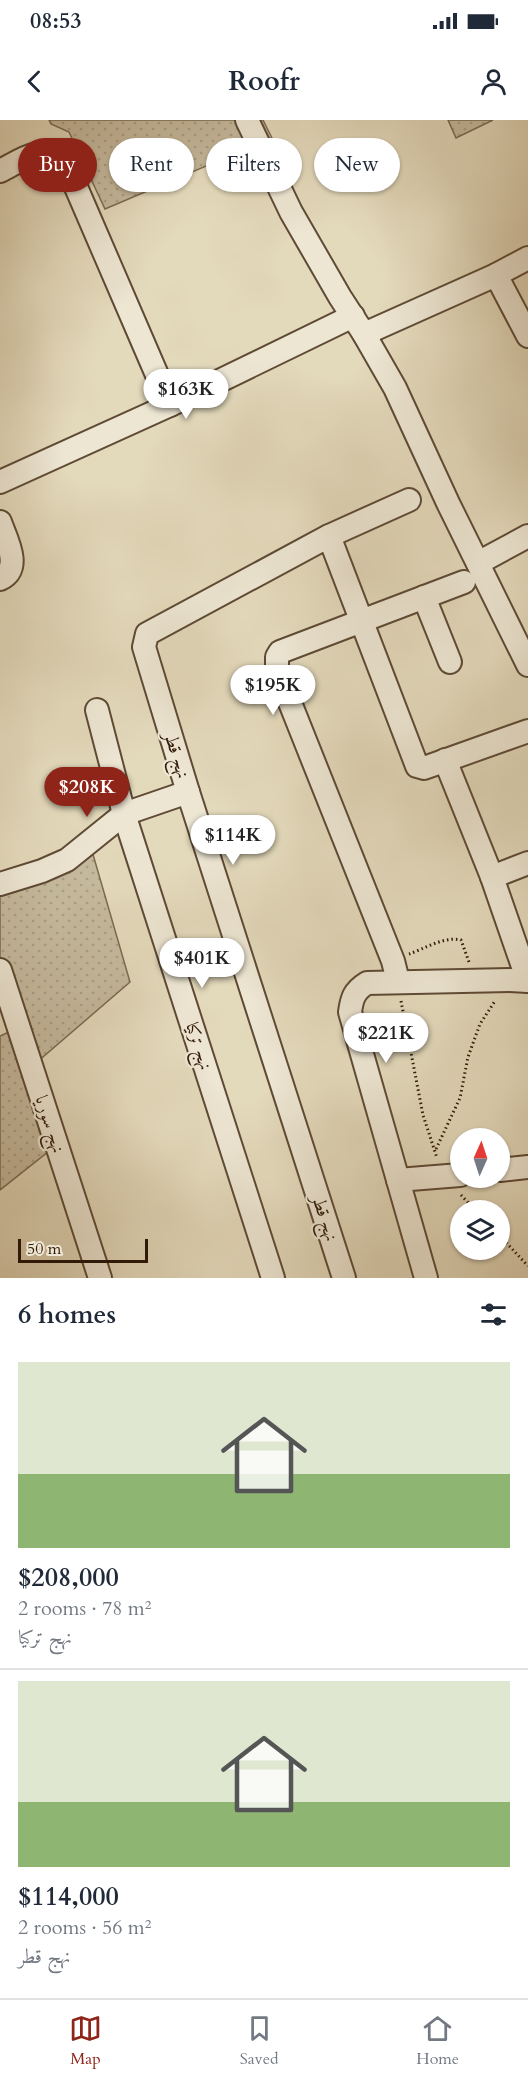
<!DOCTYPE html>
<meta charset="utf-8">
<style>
body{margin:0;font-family:Cardo,Amiri,serif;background:#f2f2f3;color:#1f2937;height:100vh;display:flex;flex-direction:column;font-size:22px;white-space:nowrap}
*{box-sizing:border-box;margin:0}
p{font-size:20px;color:#747a83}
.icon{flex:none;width:33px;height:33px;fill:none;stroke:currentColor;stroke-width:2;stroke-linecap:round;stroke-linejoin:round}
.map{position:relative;height:1158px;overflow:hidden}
.sheet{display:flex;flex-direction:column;background:#fff;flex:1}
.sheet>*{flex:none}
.guide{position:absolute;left:18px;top:18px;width:492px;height:54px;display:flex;gap:12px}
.needle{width:39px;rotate:3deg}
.buttons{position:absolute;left:450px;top:1008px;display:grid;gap:12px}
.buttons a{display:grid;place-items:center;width:60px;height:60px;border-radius:50%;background:#fff;box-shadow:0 2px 4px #0004;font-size:30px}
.scale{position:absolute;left:18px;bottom:15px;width:130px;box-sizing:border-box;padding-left:6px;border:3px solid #311b08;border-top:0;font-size:16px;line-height:21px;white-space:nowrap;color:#311b08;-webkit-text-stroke:4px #ede6d3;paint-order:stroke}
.price{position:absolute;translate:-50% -51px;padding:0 14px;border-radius:21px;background:#fff;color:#222;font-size:20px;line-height:39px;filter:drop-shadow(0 2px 3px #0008)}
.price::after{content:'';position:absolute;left:50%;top:36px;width:18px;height:14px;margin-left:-9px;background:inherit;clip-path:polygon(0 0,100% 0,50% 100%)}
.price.selected{background:#8f2418;color:#fff}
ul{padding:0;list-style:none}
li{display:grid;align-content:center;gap:12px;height:318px;padding:0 18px}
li+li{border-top:2px solid #e0e1e3}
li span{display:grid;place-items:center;height:186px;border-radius:0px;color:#555}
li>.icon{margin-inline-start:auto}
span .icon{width:108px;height:108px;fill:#fffc;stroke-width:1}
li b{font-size:26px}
h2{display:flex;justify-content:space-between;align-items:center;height:72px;padding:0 18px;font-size:26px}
.pill{padding:0 21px;border-radius:27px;background:#fff;box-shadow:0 2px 4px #0004;font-size:21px;line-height:54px}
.pill.selected{background:#8f2418;color:#fff}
.status{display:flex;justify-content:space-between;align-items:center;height:42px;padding:0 30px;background:#fff;direction:ltr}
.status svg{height:16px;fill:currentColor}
header{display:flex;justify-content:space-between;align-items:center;height:78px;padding:0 18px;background:#fff;font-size:27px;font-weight:800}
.tab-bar{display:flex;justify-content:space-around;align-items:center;height:84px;border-top:2px solid #e0e1e3;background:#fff;font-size:16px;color:#747a83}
.tab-bar a{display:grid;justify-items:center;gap:3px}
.tab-bar .selected{color:#8f2418}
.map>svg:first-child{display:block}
.grass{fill:url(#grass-dots);stroke:#7b6a52;stroke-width:1.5}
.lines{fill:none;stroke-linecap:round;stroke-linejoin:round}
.minor-casing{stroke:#5e4a35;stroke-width:26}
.path{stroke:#311b08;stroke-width:3;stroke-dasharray:1.5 3;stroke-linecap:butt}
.minor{stroke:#ede6d3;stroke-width:22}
.labels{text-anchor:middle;stroke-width:4.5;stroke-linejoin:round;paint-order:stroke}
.street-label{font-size:18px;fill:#311b08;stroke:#ede6d3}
</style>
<div class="status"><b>08:53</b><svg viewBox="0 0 49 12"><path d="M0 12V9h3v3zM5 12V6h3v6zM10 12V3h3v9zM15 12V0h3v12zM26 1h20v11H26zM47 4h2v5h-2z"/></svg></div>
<header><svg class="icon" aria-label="back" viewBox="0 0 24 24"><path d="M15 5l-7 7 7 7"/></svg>Roofr<svg class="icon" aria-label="person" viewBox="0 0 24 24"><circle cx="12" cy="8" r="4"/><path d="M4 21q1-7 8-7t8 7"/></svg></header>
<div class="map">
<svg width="528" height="1158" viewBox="0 0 528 1158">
<defs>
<pattern id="grass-dots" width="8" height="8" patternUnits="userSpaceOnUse" patternTransform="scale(1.5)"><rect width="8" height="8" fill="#c5b99d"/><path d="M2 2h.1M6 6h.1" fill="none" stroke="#aa9e86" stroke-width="1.8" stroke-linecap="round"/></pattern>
</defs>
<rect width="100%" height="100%" fill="#e3d9bb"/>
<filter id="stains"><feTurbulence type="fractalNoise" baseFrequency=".00333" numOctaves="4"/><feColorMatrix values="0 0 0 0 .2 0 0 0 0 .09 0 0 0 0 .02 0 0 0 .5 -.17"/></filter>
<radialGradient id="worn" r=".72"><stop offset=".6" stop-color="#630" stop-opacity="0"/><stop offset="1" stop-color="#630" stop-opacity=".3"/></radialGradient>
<g class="grass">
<polygon points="49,0 263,0 272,18 105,89 69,12 51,4"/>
<polygon points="448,0 493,0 456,18"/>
<polygon points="92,731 130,862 36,943 63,1020 0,1070 0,916 11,911 0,877 0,773"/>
</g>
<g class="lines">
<defs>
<g id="minor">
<polyline points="247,0 291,92 340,177 364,214 395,268 448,383 528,545"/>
<path d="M0 51C22 40 38 26 63 37L170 285"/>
<polyline points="496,155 528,216"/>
<polyline points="364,214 496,155 528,138"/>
<polyline points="0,362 170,285 353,196"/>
<polyline points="409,380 329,416 417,646 424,648 528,611"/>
<path d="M0 402C6 419 23 449 0 459"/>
<polyline points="329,416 147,514 144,527 188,672 344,1158"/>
<polyline points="478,443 528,416"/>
<polyline points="424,477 450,542"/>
<polyline points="97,590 124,694 273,1158"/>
<polyline points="445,640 492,757 528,861"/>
<polyline points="492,757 528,743"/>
<polyline points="0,764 42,751 67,740 124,694 188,672"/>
<polyline points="0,850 100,1158"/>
<polyline points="398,861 393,841 277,550 277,537 280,532 464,462"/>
<polyline points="500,1050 528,1047"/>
<polyline points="398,1060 460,1055"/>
<path d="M426 1158 350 892C352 878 354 871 367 863L510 860 528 861"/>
</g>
</defs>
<use href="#minor" class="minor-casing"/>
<g class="path">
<path d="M409 834C424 829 444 816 461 820L469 842"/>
<polyline points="401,881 423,995 437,1038"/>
<polyline points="436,1029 460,978 468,937 480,904 495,881"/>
<polyline points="461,1075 475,1090"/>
<polyline points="500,1116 528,1146"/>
</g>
<use href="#minor" class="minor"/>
</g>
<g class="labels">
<g class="street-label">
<text transform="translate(177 635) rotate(73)" y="6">نهج قطر</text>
<text transform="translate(199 926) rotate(72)" y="6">نهج تركيا</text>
<text transform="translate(50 1004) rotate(72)" y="6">نهج سوريا</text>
<text transform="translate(325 1098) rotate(72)" y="6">نهج قطر</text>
</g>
</g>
<rect width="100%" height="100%" filter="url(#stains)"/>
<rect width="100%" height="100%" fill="url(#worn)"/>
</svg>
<div class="buttons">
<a><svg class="needle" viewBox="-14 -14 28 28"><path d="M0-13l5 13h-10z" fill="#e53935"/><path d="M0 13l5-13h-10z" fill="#747a83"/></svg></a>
<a><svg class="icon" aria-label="layers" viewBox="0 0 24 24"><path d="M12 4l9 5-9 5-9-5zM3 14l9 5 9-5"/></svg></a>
</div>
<div class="scale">50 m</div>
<b class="price" style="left:186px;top:300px">$163K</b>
<b class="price" style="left:273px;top:596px">$195K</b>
<b class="price selected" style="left:87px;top:698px">$208K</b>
<b class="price" style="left:233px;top:746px">$114K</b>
<b class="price" style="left:202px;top:869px">$401K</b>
<b class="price" style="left:386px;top:944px">$221K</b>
<div class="guide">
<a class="pill selected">Buy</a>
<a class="pill">Rent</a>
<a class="pill">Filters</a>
<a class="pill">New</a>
</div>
</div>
<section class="sheet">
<h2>6 homes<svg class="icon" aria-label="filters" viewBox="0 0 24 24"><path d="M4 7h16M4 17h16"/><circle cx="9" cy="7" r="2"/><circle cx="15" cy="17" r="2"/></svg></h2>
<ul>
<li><span style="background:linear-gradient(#dfe7d0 60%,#8fb573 0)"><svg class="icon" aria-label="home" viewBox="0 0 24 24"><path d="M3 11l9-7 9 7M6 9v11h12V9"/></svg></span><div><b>$208,000</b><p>2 rooms · 78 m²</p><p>نهج تركيا</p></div></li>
<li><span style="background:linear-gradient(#dfe7d0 65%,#8fb573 0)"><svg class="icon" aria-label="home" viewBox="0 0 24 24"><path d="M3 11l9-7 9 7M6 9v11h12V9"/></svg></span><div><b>$114,000</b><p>2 rooms · 56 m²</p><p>نهج قطر</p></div></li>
</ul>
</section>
<nav class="tab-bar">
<a class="selected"><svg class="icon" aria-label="map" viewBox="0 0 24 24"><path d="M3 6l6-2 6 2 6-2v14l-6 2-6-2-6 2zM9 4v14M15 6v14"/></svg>Map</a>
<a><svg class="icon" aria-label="saved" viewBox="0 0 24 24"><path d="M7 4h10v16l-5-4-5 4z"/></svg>Saved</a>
<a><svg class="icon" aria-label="home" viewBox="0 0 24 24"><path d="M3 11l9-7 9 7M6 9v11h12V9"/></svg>Home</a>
</nav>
